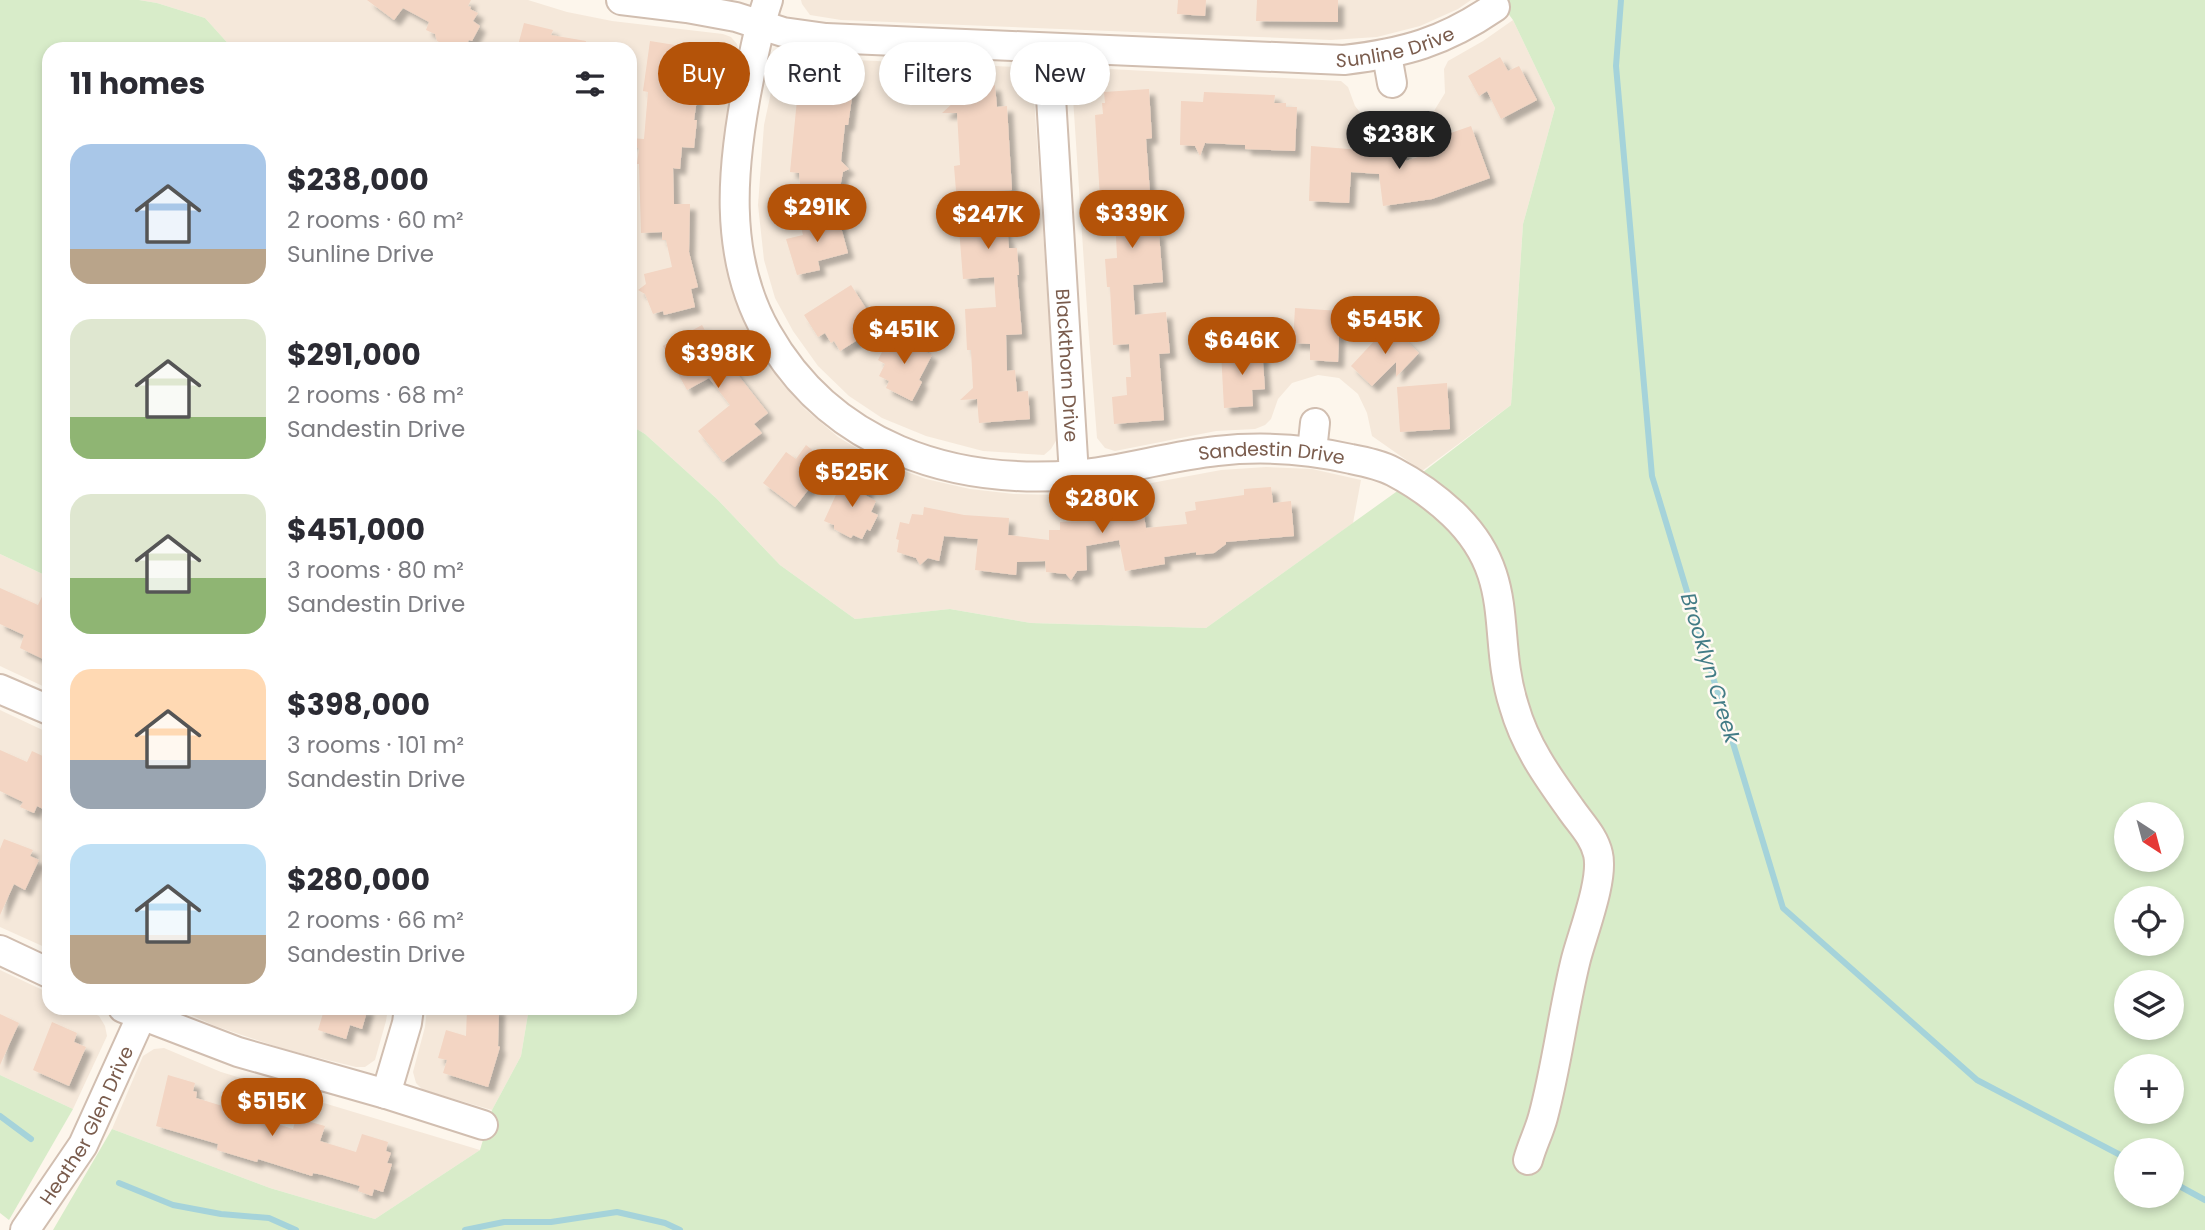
<!DOCTYPE html>
<meta charset="utf-8">
<style>
body{margin:0;font-family:Poppins,sans-serif;background:#f2f2f3;color:#2b2b33;height:100vh;display:flex;flex-direction:column;font-size:26px;white-space:nowrap}
*{box-sizing:border-box;margin:0}
p{font-size:23px;color:#7c7c81}
.icon{flex:none;width:38px;height:38px;fill:none;stroke:currentColor;stroke-width:2;stroke-linecap:round;stroke-linejoin:round}
.map{position:relative;flex:1;overflow:hidden}
.sheet{position:absolute;left:42px;top:42px;width:595px;height:973px;display:flex;flex-direction:column;background:#fff;border-radius:21px;box-shadow:0 4px 10px #0003}
.sheet>*{flex:none}
.hud{position:absolute;left:658px;top:42px;width:665px;height:63px;display:flex;gap:14px}
.needle{width:46px;rotate:144deg}
.buttons{position:absolute;left:2114px;top:802px;display:grid;gap:14px}
.buttons a{display:grid;place-items:center;width:70px;height:70px;border-radius:50%;background:#fff;box-shadow:0 4px 10px #0003;font-size:35px}
.price{position:absolute;translate:-50% -60px;padding:0 16px;border-radius:24px;background:#b45309;color:#fff;font-size:23px;line-height:46px;filter:drop-shadow(0 2px 4px #0008)}
.price::after{content:'';position:absolute;left:50%;top:42px;width:21px;height:16px;margin-left:-10px;background:inherit;clip-path:polygon(0 0,100% 0,50% 100%)}
.price.on{background:#222;color:#fff}
ul{padding:0;list-style:none}
li{display:flex;align-items:center;gap:21px;height:175px;padding:0 28px}
li span{display:grid;place-items:center;flex:none;width:196px;height:140px;border-radius:21px;color:#555}
li>.icon{margin-inline-start:auto}
span .icon{width:84px;height:84px;fill:#fffc;stroke-width:1}
li b{font-size:30px}
h2{display:flex;justify-content:space-between;align-items:center;height:84px;padding:0 28px;font-size:30px}
.chip{padding:0 24px;border-radius:32px;background:#fff;box-shadow:0 4px 10px #0003;font-size:24px;line-height:63px}
.chip.on{background:#b45309;color:#fff}
.map>svg:first-child{display:block}
.residential{fill:#f5e8da}
.green{fill:#d8ecc9;fill-rule:evenodd}
.lines{fill:none;stroke-linecap:round;stroke-linejoin:round}
.stream{stroke:#a5d3da;stroke-width:6}
.building{fill:#f3d5c3;filter:url(#shadow)}
.minor-casing{stroke:#d1beb0;stroke-width:32}
.minor{stroke:#fff;stroke-width:28}
.labels{text-anchor:middle;stroke-width:5;stroke-linejoin:round;paint-order:stroke}
.street-label{font-size:19px;fill:#7a5c4d;stroke:#fffaf3}
.water-label{font-size:21px;font-style:italic;fill:#437c86;stroke:#fffaf3}
</style>
<div class="map">
<svg width="2205" height="1230" viewBox="0 0 2205 1230">
<defs>
<filter id="shadow"><feDropShadow dx="6" dy="6" stdDeviation="2" flood-color="#0004"/></filter>
</defs>
<rect width="100%" height="100%" fill="#fdf6ec"/>
<g class="residential">
<polygon points="139,0 528,0 567,12 612,21 723,34 731,37 737,44 739,52 729,102 720,190 720,222 726,268 743,318 757,347 780,381 805,409 838,437 880,462 926,479 970,489 1014,494 1060,495 1103,492 1221,470 1266,467 1312,469 1361,480 1353,523 1206,628 1031,623 950,609 855,619 780,565 717,499 645,434 630,425 630,49 233,49 205,18 157,3"/>
<polygon points="801,0 1471,0 1458,9 1420,26 1377,37 1331,40 841,20 810,15 802,4"/>
<polygon points="1513,20 1555,108 1523,224 1511,405 1422,471 1372,436 1367,413 1358,394 1339,378 1318,375 1292,383 1278,399 1271,419 1265,425 1255,429 1216,431 1115,451 1105,448 1097,438 1088,324 1072,83 1079,73 1090,68 1341,81 1348,87 1355,106 1363,116 1377,126 1397,129 1418,125 1434,111 1445,93 1444,69 1448,61 1483,41"/>
<polygon points="793,51 831,59 1017,67 1028,73 1033,82 1057,439 1051,449 1044,455 983,451 926,436 882,418 849,396 818,366 793,331 775,298 764,260 758,205 764,125 777,64 784,55"/>
<polygon points="0,554 49,577 49,689 0,666"/>
<polygon points="0,710 49,733 49,949 0,927"/>
<polygon points="0,970 49,993 49,1008 81,1008 99,1016 105,1026 107,1036 73,1109 0,1075"/>
<polygon points="176,1008 388,1008 386,1021 375,1060 365,1067 356,1067 287,1050 215,1026"/>
<polygon points="427,1008 529,1008 521,1056 492,1110 423,1090 416,1083 413,1072 425,1027"/>
<polygon points="164,1048 221,1072 480,1150 375,1219 270,1188 112,1129 143,1056 154,1049"/>
</g>
<g class="green">
<polygon points="0,0 139,0 157,3 205,18 233,49 49,49 49,577 0,554"/>
<path d="M1498 0H2205V1230H53L112 1129 270 1188 375 1219 480 1150 492 1110 521 1056 529 1008H630V425L645 434 717 499 780 565 855 619 950 609 1031 623 1206 628 1410 482 1511 405 1523 224 1555 108 1513 20ZM2126 814H2172V859H2126ZM2126 898H2172V943H2126ZM2126 982H2172V1027H2126ZM2126 1066H2172V1111H2126ZM2126 1150H2172V1195H2126Z"/>
<polygon points="0,1075 73,1109 9,1220 0,1213"/>
</g>
<g class="lines">
<g class="stream">
<polyline points="1621,0 1616,66 1652,476 1783,908 1977,1080 2126,1158"/>
<polyline points="0,1116 31,1139"/>
<polyline points="2172,1182 2205,1200"/>
<polyline points="119,1183 173,1205 221,1214 269,1218 296,1230"/>
<polyline points="465,1230 504,1222 551,1222 617,1212 665,1223 680,1230"/>
</g>
</g>
<g class="building">
<polygon points="367,0 471,0 468,6 471,7 470,9 478,13 473,21 480,26 472,41 469,40 464,49 456,49 437,41 435,34 426,30 429,22 403,8 394,20"/>
<polygon points="1178,0 1206,0 1205,16 1177,14"/>
<polygon points="1257,0 1338,0 1338,22 1256,21"/>
<polygon points="524,23 553,30 551,35 586,41 585,49 517,49"/>
<polygon points="650,41 694,48 692,59 695,60 694,71 701,72 694,120 697,120 694,148 682,147 680,169 673,168 674,204 690,204 689,252 698,287 691,289 695,307 664,315 663,311 653,314 645,294 638,290 646,284 644,274 672,267 666,240 662,240 662,232 641,233 639,164 637,164 639,149 630,140 630,138 644,139 648,92 643,91"/>
<polygon points="1500,57 1508,71 1519,66 1537,100 1501,119 1487,91 1479,96 1468,76"/>
<polygon points="816,79 854,84 848,125 845,125 841,161 849,169 843,172 839,193 832,192 833,196 809,194 810,185 800,184 799,173 790,172 798,89 814,92"/>
<polygon points="995,85 997,107 1007,106 1012,190 995,191 998,226 1004,226 1005,236 1008,236 1009,248 1017,248 1019,275 1017,275 1022,334 1006,335 1007,371 1015,370 1017,392 1028,391 1030,419 979,423 977,399 960,400 973,388 971,350 967,350 965,309 996,307 994,277 963,279 954,166 960,165 957,113 942,113 953,103 952,89"/>
<polygon points="1149,89 1152,138 1146,139 1153,233 1159,233 1163,282 1133,285 1135,315 1166,312 1170,353 1159,354 1164,420 1114,424 1112,397 1127,395 1126,377 1131,377 1129,344 1113,345 1110,287 1107,287 1105,259 1117,258 1116,236 1118,236 1115,198 1100,199 1095,115 1103,114 1102,103 1105,103 1104,92"/>
<polygon points="1204,92 1275,95 1274,103 1286,103 1286,107 1297,107 1295,151 1245,149 1245,145 1205,143 1200,156 1195,146 1180,145 1181,101 1203,102"/>
<polygon points="1471,126 1490,178 1432,199 1383,206 1379,174 1351,172 1349,203 1309,201 1311,146 1374,151 1404,146 1406,161 1439,150 1438,147 1448,143 1445,135"/>
<polygon points="838,216 848,253 818,261 820,270 797,275 786,239 803,235 800,223"/>
<polygon points="851,285 878,327 840,351 834,341 831,343 825,333 818,337 804,315"/>
<polygon points="1295,308 1340,311 1338,362 1310,360 1310,344 1293,343"/>
<polygon points="702,325 713,344 723,339 736,363 731,366 768,413 754,424 762,433 723,462 698,431 730,405 709,378 687,390 663,346"/>
<polygon points="1389,325 1419,353 1396,377 1396,362 1372,386 1351,366"/>
<polygon points="895,336 914,343 920,340 924,351 932,355 919,380 922,382 912,401 886,388 889,381 879,376 885,364 878,360 887,342 889,345"/>
<polygon points="1262,349 1265,389 1252,390 1253,406 1224,408 1221,352"/>
<polygon points="1447,383 1450,429 1400,432 1397,387"/>
<polygon points="806,445 829,463 795,507 763,483 786,452 796,459"/>
<polygon points="845,475 869,487 865,495 876,501 871,512 878,515 870,531 867,529 862,539 853,535 851,538 834,529 834,525 824,521"/>
<polygon points="1271,487 1273,503 1291,501 1294,536 1226,542 1226,544 1214,553 1196,555 1196,552 1164,557 1165,564 1125,571 1119,540 1086,546 1087,570 1077,571 1071,580 1066,574 1046,572 1045,561 1017,562 1016,575 975,570 978,539 944,536 939,561 928,558 920,565 916,558 897,552 899,540 896,539 900,522 909,524 912,514 923,515 924,507 964,515 1009,518 1008,535 1049,540 1049,530 1060,530 1060,522 1116,520 1115,516 1143,510 1146,528 1187,524 1185,512 1196,510 1195,502 1244,495 1244,489"/>
<polygon points="49,582 49,651 45,660 20,648 24,635 0,624 0,588 38,605"/>
<polygon points="0,750 27,762 32,751 49,759 49,802 45,810 37,806 34,813 20,807 23,802 0,791"/>
<polygon points="4,839 33,850 30,856 39,860 25,890 14,884 0,915 0,849"/>
<polygon points="327,1008 368,1008 362,1029 350,1025 346,1039 318,1030 324,1010 326,1011"/>
<polygon points="467,1008 499,1008 498,1046 500,1047 488,1087 443,1073 447,1060 438,1058 446,1030 466,1036"/>
<polygon points="0,1014 19,1023 0,1065"/>
<polygon points="52,1022 77,1033 74,1042 86,1047 69,1086 33,1070"/>
<polygon points="168,1075 195,1083 193,1091 197,1092 196,1098 229,1108 233,1095 260,1103 257,1113 263,1114 261,1119 293,1129 296,1118 325,1126 320,1141 356,1152 362,1134 388,1142 386,1151 391,1153 387,1163 392,1164 383,1192 374,1189 372,1196 358,1191 360,1186 323,1175 313,1173 312,1176 258,1159 257,1162 217,1150 218,1144 156,1126"/>
</g>
<g class="lines">
<defs>
<g id="minor">
<path id="s1" d="M621 0 687 8 736 17 783 32 826 38 1344 60C1404 53 1444 42 1495 7"/>
<path id="s2" d="M768 0C759 26 754 52 749 79 732 163 722 255 767 333 831 446 951 485 1075 475 1123 471 1169 456 1217 451 1262 446 1307 449 1351 459 1366 462 1381 465 1394 472 1415 483 1436 498 1453 514 1518 576 1491 634 1514 706 1525 745 1547 776 1570 808 1580 823 1594 836 1598 854 1604 879 1583 932 1576 959 1563 1011 1557 1065 1543 1117 1539 1132 1532 1145 1528 1160"/>
<path id="s3" d="M1048 48 1074 475"/>
<polyline points="1387,55 1392,83"/>
<polyline points="1312,451 1315,423"/>
<polyline points="0,689 49,710"/>
<polyline points="0,950 49,973"/>
<polyline points="123,1008 238,1052 386,1094 483,1125"/>
<polyline points="386,1094 407,1023 409,1008"/>
<path id="s4" d="M25 1230 83 1145 141 1017"/>
</g>
</defs>
<use href="#minor" class="minor-casing"/>
<use href="#minor" class="minor"/>
</g>
<g class="labels">
<g class="street-label">
<text dy="7" stroke="none"><textPath href="#s1" startOffset="780">Sunline Drive</textPath></text>
<text dy="7" stroke="none"><textPath href="#s3" startOffset="318">Blackthorn Drive</textPath></text>
<text dy="7" stroke="none"><textPath href="#s2" startOffset="900">Sandestin Drive</textPath></text>
<text dy="7" stroke="none"><textPath href="#s4" startOffset="122">Heather Glen Drive</textPath></text>
</g>
<g class="water-label">
<text transform="translate(1710 668) rotate(73)" y="7">Brooklyn Creek</text>
</g>
</g>
</svg>
<div class="buttons">
<a><svg class="needle" viewBox="-14 -14 28 28"><path d="M0-13l5 13h-10z" fill="#e53935"/><path d="M0 13l5-13h-10z" fill="#7c7c81"/></svg></a>
<a><svg class="icon" aria-label="locate" viewBox="0 0 24 24"><circle cx="12" cy="12" r="6"/><path d="M12 2v4M12 18v4M2 12h4M18 12h4"/></svg></a>
<a><svg class="icon" aria-label="layers" viewBox="0 0 24 24"><path d="M12 4l9 5-9 5-9-5zM3 14l9 5 9-5"/></svg></a>
<a>+</a>
<a>−</a>
</div>
<b class="price on" style="left:1399px;top:171px">$238K</b>
<b class="price" style="left:817px;top:244px">$291K</b>
<b class="price" style="left:1132px;top:250px">$339K</b>
<b class="price" style="left:988px;top:251px">$247K</b>
<b class="price" style="left:1385px;top:356px">$545K</b>
<b class="price" style="left:904px;top:366px">$451K</b>
<b class="price" style="left:1242px;top:377px">$646K</b>
<b class="price" style="left:718px;top:390px">$398K</b>
<b class="price" style="left:852px;top:509px">$525K</b>
<b class="price" style="left:1102px;top:535px">$280K</b>
<b class="price" style="left:272px;top:1138px">$515K</b>
<div class="hud">
<a class="chip on">Buy</a>
<a class="chip">Rent</a>
<a class="chip">Filters</a>
<a class="chip">New</a>
</div>
<section class="sheet">
<h2>11 homes<svg class="icon" aria-label="filters" viewBox="0 0 24 24"><path d="M4 7h16M4 17h16"/><circle cx="9" cy="7" r="2"/><circle cx="15" cy="17" r="2"/></svg></h2>
<ul>
<li><span style="background:linear-gradient(#a9c7e8 75%,#b9a48a 0)"><svg class="icon" aria-label="home" viewBox="0 0 24 24"><path d="M3 11l9-7 9 7M6 9v11h12V9"/></svg></span><div><b>$238,000</b><p>2 rooms · 60 m²</p><p>Sunline Drive</p></div></li>
<li><span style="background:linear-gradient(#dfe7d0 70%,#8fb573 0)"><svg class="icon" aria-label="home" viewBox="0 0 24 24"><path d="M3 11l9-7 9 7M6 9v11h12V9"/></svg></span><div><b>$291,000</b><p>2 rooms · 68 m²</p><p>Sandestin Drive</p></div></li>
<li><span style="background:linear-gradient(#dfe7d0 60%,#8fb573 0)"><svg class="icon" aria-label="home" viewBox="0 0 24 24"><path d="M3 11l9-7 9 7M6 9v11h12V9"/></svg></span><div><b>$451,000</b><p>3 rooms · 80 m²</p><p>Sandestin Drive</p></div></li>
<li><span style="background:linear-gradient(#ffd9b3 65%,#9aa5b1 0)"><svg class="icon" aria-label="home" viewBox="0 0 24 24"><path d="M3 11l9-7 9 7M6 9v11h12V9"/></svg></span><div><b>$398,000</b><p>3 rooms · 101 m²</p><p>Sandestin Drive</p></div></li>
<li><span style="background:linear-gradient(#bfe0f5 65%,#b9a48a 0)"><svg class="icon" aria-label="home" viewBox="0 0 24 24"><path d="M3 11l9-7 9 7M6 9v11h12V9"/></svg></span><div><b>$280,000</b><p>2 rooms · 66 m²</p><p>Sandestin Drive</p></div></li>
</ul>
</section>
</div>
